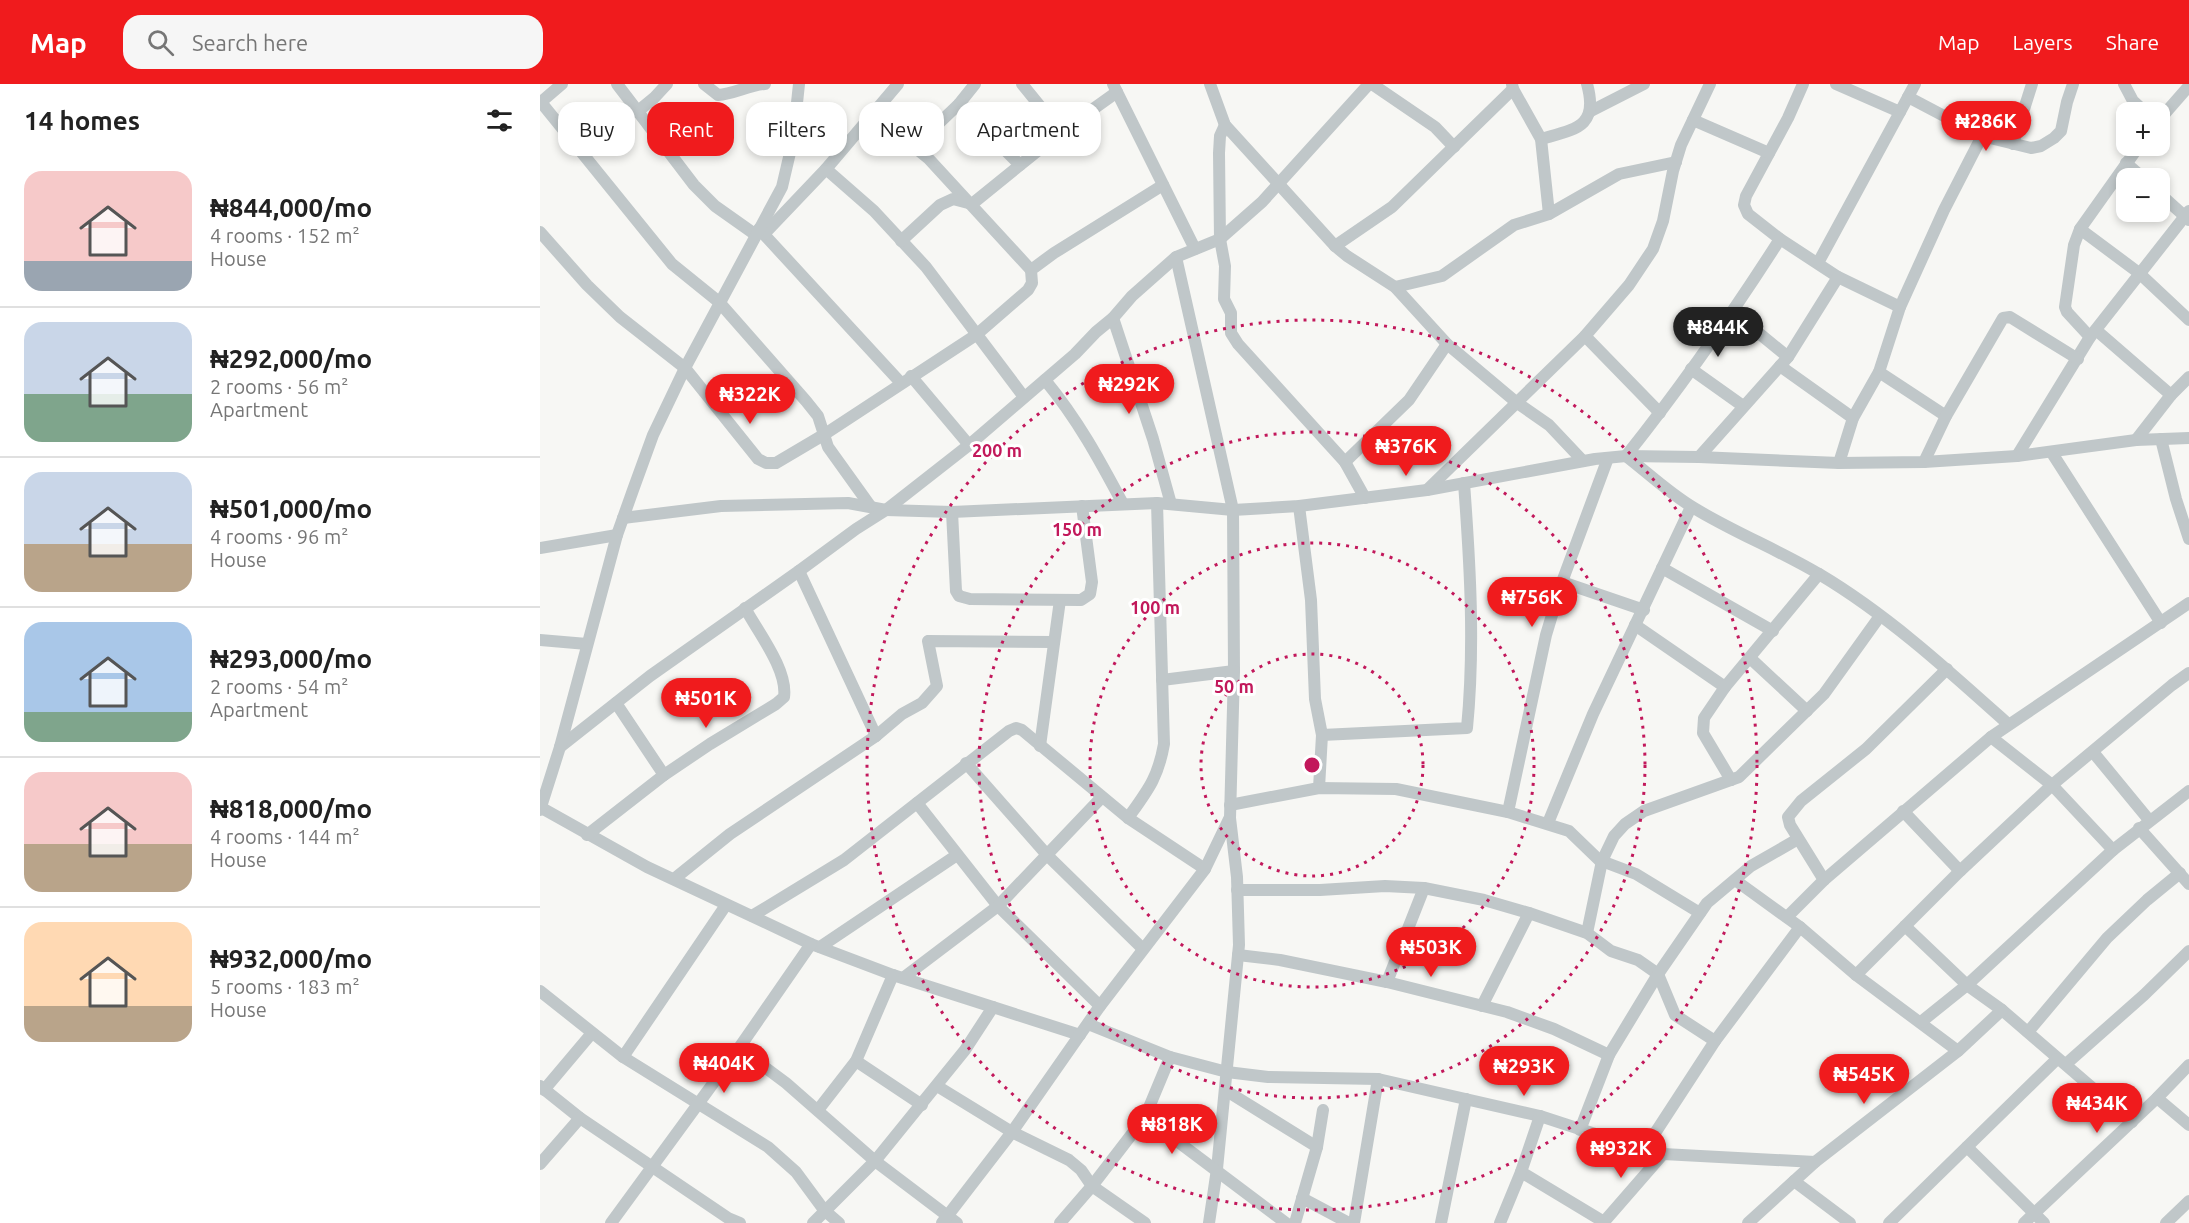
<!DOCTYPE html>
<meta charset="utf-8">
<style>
body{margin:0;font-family:Ubuntu,sans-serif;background:#f6f6f6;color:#222;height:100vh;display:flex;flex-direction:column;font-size:22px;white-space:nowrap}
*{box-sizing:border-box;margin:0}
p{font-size:20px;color:#767676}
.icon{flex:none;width:33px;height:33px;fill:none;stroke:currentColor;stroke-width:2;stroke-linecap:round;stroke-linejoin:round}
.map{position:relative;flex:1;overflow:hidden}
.side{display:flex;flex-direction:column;background:#fff;width:540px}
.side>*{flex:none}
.top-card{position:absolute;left:18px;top:18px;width:570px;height:54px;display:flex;gap:12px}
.fabs{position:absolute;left:1576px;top:18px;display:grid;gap:12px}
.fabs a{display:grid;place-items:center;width:54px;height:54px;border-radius:12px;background:#fff;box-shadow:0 3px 9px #0003;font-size:30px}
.price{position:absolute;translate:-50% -51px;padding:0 14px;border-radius:21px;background:#f01b1d;color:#fff;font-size:20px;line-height:39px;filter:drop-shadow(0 2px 3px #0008)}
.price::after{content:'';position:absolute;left:50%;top:36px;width:18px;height:14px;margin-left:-9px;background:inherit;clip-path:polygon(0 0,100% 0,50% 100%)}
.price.active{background:#222;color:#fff}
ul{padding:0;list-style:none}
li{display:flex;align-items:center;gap:18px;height:150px;padding:0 24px}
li+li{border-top:2px solid #e0e0e0}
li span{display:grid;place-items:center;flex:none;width:168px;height:120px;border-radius:18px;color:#555}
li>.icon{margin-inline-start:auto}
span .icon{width:72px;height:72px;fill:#fffc;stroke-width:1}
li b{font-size:26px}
h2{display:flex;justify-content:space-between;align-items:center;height:72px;padding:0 24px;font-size:26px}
.pill{padding:0 21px;border-radius:18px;background:#fff;box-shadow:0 3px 9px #0003;font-size:21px;line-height:54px}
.pill.active{background:#f01b1d;color:#fff}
header{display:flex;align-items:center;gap:36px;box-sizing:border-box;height:84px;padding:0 30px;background:#f01b1d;color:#fff}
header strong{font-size:28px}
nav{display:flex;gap:33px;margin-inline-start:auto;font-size:21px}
.search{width:420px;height:54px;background:#f6f6f6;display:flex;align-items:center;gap:15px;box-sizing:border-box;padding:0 21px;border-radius:18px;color:#767676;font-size:22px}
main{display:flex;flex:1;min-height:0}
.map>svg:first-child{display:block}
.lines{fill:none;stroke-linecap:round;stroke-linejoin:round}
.minor{stroke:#c0c7c9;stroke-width:12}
.ring{fill:none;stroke:#c2185b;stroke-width:3;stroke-dasharray:3 6}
.centre{fill:#c2185b;stroke:#fff;stroke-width:3}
.ring-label{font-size:18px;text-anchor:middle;font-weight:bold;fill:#c2185b;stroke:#fff;stroke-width:6;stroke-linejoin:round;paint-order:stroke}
</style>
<header>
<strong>Map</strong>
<div class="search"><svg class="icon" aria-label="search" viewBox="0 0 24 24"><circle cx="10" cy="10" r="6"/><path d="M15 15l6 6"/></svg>Search here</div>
<nav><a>Map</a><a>Layers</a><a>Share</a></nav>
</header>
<main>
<section class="side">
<h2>14 homes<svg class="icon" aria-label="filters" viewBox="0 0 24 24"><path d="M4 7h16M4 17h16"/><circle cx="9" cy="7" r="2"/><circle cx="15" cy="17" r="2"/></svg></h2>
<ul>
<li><span style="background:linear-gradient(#f6c9c9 75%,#9aa5b1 0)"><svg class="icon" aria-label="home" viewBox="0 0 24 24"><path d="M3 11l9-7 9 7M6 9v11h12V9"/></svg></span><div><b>₦844,000/mo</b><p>4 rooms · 152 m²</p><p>House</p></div></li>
<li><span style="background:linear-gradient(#c9d6e8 60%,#7fa58c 0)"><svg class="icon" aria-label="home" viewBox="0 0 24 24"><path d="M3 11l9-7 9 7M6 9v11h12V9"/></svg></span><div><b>₦292,000/mo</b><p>2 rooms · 56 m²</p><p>Apartment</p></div></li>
<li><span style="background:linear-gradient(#c9d6e8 60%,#b9a48a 0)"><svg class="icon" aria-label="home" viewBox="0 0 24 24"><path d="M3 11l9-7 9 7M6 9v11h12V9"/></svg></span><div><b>₦501,000/mo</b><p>4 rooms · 96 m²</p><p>House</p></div></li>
<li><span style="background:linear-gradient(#a9c7e8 75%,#7fa58c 0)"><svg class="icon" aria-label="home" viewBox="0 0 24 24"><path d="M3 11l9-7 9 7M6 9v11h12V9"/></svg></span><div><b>₦293,000/mo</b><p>2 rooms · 54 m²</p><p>Apartment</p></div></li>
<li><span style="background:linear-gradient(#f6c9c9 60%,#b9a48a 0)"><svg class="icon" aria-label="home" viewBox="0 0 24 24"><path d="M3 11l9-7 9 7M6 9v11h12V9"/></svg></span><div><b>₦818,000/mo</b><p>4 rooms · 144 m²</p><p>House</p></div></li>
<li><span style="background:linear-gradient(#ffd9b3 70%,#b9a48a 0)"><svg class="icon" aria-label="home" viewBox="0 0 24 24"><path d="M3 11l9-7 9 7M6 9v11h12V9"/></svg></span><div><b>₦932,000/mo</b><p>5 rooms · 183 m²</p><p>House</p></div></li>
</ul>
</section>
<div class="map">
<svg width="1649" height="1139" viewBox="0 0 1649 1139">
<rect width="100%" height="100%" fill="#f7f7f4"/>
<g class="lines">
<g class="minor">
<polyline points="77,0 154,101 175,122 216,151"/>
<path d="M164 0 178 11C194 10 209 1 225 0"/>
<polyline points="482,0 521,48"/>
<polyline points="573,0 655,165"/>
<polyline points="670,0 685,41 795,162 807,172 855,203 907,260 976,318 1009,341 1043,377"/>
<polyline points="832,0 895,43 914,63"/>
<polyline points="972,0 973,5 1001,55 1009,130"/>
<polyline points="1263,0 1248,34 1206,112 1204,121 1208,130 1240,155 1298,193 1360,223"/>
<polyline points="1296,0 1360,28 1375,0"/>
<polyline points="1584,0 1593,17 1605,28"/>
<polyline points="1368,13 1442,52 1491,64 1501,62 1514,54 1521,47 1527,18 1533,0"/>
<polyline points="0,17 132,180 179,218 266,317 278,332 288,363 331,423"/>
<polyline points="1,18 22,0"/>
<polyline points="419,20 480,81"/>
<polyline points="1051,27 1104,0"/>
<polyline points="97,28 114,14 127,0"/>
<polyline points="334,30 388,74 491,186"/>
<polyline points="1620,35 1649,2"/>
<polyline points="1153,36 1229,69"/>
<polyline points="685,41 680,52 679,69 680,155 685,182 684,215 691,229 691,249 698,260 805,378 825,414"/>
<path d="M1001 55C1036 45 1059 43 1047 0"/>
<polyline points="1473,60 1492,0"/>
<polyline points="374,63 419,20 435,0"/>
<polyline points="1586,79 1603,94"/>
<polyline points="286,85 334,127 386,183 484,313"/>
<polyline points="1620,110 1649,136"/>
<polyline points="219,145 361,299"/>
<polyline points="1540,145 1599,189 1649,236"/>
<polyline points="0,148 47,201 80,233 145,284 218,375 226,379 236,379 285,350 436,251 488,206 492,199 491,186 514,169 623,101"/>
<polyline points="224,150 286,85 358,0"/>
<path d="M1240 155C1192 230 1141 303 1086 372 1108 389 1130 410 1154 424 1195 449 1239 466 1279 490 1348 531 1409 587 1468 640"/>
<polyline points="361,157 400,121 413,115 432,120 521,48 577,8"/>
<polyline points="795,162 852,123 973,5"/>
<polyline points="636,173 693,426 694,587 690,734 697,793 699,861 677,1085 669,1139"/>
<polyline points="1278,179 1360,28"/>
<polyline points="855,203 902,192 974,141 1009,130 1079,90 1136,78"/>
<polyline points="1193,228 1248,273"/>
<polyline points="573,234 613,355 631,420"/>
<polyline points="1556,246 1631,311"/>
<polyline points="1045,252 1120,329"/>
<polyline points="1550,253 1527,228 1525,223 1534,161 1540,145 1599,62"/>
<polyline points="1240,282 1313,334"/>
<polyline points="1151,285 1203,322"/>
<polyline points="1339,288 1406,332"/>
<polyline points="371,292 429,361"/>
<path d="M505 296C538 336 559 375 583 420"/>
<polyline points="1621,355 1636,415 1649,455"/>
<polyline points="1596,356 1631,311 1649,293"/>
<polyline points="1512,369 1621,539"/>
<polyline points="1477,372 1550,253 1649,127"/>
<polyline points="1159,373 1248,273 1298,193"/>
<polyline points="805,378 869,316 907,260"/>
<polyline points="1384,378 1406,332 1463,234 1470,233 1538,275"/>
<polyline points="1299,379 1313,334 1339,288 1360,223 1404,126 1442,52"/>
<polyline points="887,406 1045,252 1089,201 1113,165 1123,137 1133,87 1141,61 1170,0"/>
<polyline points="759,422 771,516 775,615 782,651 779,704"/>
<polyline points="412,428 416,507 419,512 430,515 541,516 550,510 552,498 542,422"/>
<polyline points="83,434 181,422 308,419 346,426 412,428 617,419 693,426 759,422 887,406 1055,375 1086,372 1159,373 1299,379 1384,378 1477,372 1596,356 1649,354"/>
<polyline points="0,464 77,451"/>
<polyline points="1122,484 1233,547"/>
<polyline points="259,487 336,652"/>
<polyline points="1022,498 1104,526"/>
<polyline points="1095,541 1185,603"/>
<polyline points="0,556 47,560"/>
<polyline points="1210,574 1267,627"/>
<polyline points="622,596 694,587"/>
<polyline points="76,619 124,691"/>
<path d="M782 651 927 644C935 562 930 480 924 399"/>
<polyline points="1451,653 1512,701 1573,766"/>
<polyline points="500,662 520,516"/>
<polyline points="20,663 110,592 259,487 316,445 346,426 429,361 535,270 556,248 573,234 592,212 636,173 680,155 722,118 829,0"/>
<polyline points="1553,668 1609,736"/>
<polyline points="426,679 508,772 603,865"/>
<polyline points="1191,696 1163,649 1164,634 1185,603 1279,490"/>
<polyline points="377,719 458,822 560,922"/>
<polyline points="690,721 779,704 856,705 968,728 1029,747 1059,776 1096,790 1160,829"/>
<polyline points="0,723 107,783 271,860 353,891 540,951"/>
<polyline points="0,726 20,663 77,451 93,406 113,351 145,284 242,103 253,56 259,0"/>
<polyline points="1363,727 1420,787"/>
<polyline points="968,728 1006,551 1022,498 1068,374"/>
<path d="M588 734C608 706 618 694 624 660L617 419"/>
<polyline points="1008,739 1053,630 1151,423"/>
<polyline points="1599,744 1649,800"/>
<path d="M47 751 124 691 170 660 236 620 244 613C248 586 218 548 205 524"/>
<polyline points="134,795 190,750 336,652 362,630 382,619 397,602 388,557 513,558"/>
<polyline points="1195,796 1260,843 1316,891 1418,967"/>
<polyline points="1284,796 1250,741 1248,733 1261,717 1326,665 1407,585"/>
<polyline points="697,806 780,806 845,802 884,804 944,816 989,829 1047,849 1071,867 1098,876 1118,890 1135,931 1175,957"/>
<polyline points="212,832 304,776 469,647 476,644 482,646 588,734 665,785"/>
<polyline points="1247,833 1284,796 1451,653 1649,519"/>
<polyline points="1365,842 1427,901 1462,926 1592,1038"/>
<polyline points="1047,849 1062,777 1074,752 1085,740 1104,727 1199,693 1284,610 1340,532"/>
<polyline points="280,863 417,771"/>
<polyline points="698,871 740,876 847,898 967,928 1014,945 1069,971"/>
<polyline points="1316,891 1420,787 1512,701 1632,601 1649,589"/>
<polyline points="363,894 458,822 562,713"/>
<polyline points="847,898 884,804"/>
<polyline points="0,907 83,973 228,1063 256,1088 284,1126 299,1139"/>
<polyline points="942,922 989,829"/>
<polyline points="1381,938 1427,901 1573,766 1649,707"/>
<polyline points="548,940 630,973 687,988 728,993 838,995 1000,1032 1104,1066 1123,1070 1275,1078"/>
<polyline points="1488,948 1567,854 1607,816 1640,789"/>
<polyline points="199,964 246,999 335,1077 417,1139"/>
<polyline points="83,973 186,821"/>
<polyline points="316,977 382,1021"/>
<polyline points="1526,980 1604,911 1649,867"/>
<polyline points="0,1002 40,1034 188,1134 200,1139"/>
<polyline points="397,1002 472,1048 529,1076 541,1086 552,1102 605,1139"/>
<polyline points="4,1006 52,949"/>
<polyline points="685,1006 777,1063"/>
<polyline points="1617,1014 1649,1041"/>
<polyline points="278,1026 316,977 353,891"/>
<polyline points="1000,1032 981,1088 1064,1138"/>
<polyline points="605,1033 746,1139"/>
<polyline points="1040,1046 1069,971 1118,890 1167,819 1211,782 1258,755"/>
<polyline points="1427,1063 1504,1139"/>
<polyline points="1104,1066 1175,957 1260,843"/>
<polyline points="0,1080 40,1034"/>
<polyline points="1254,1097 1310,1139"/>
<polyline points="762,1114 809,1139"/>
<polyline points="71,1139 199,964 271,860"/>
<polyline points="273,1139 335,1077 425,966 453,923"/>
<polyline points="402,1139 472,1048 560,922 665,785 689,735"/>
<polyline points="520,1139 552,1102 605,1033 630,973"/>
<polyline points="755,1139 777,1063 783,1026"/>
<polyline points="814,1139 838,995"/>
<polyline points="901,1139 926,1015"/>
<polyline points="960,1139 981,1088"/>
<polyline points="1063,1139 1123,1070"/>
<polyline points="1208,1139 1275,1078 1418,967 1462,926"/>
<polyline points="1349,1139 1517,975"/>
<polyline points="1484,1139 1617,1014 1649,981"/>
<polyline points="1626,1139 1649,1117"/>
</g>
</g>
<g class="ring">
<circle cx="772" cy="681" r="111"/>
<circle cx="772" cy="681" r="222"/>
<circle cx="772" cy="681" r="333"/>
<circle cx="772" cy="681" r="445"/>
</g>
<circle cx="772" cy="681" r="9" class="centre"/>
<g class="ring-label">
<text x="457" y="373">200 m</text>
<text x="537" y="452">150 m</text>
<text x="615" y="530">100 m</text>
<text x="694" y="609">50 m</text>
</g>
</svg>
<div class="fabs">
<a>+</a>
<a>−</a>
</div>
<b class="price" style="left:1446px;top:68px">₦286K</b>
<b class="price active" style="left:1178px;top:274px">₦844K</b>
<b class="price" style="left:589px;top:331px">₦292K</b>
<b class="price" style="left:210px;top:341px">₦322K</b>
<b class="price" style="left:866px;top:393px">₦376K</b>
<b class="price" style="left:992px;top:544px">₦756K</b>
<b class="price" style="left:166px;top:645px">₦501K</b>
<b class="price" style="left:891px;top:894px">₦503K</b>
<b class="price" style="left:184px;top:1010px">₦404K</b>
<b class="price" style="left:984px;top:1013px">₦293K</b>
<b class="price" style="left:1324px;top:1021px">₦545K</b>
<b class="price" style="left:1557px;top:1050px">₦434K</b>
<b class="price" style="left:632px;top:1071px">₦818K</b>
<b class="price" style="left:1081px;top:1095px">₦932K</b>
<div class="top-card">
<a class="pill">Buy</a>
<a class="pill active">Rent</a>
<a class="pill">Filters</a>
<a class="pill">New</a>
<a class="pill">Apartment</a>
</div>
</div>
</main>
